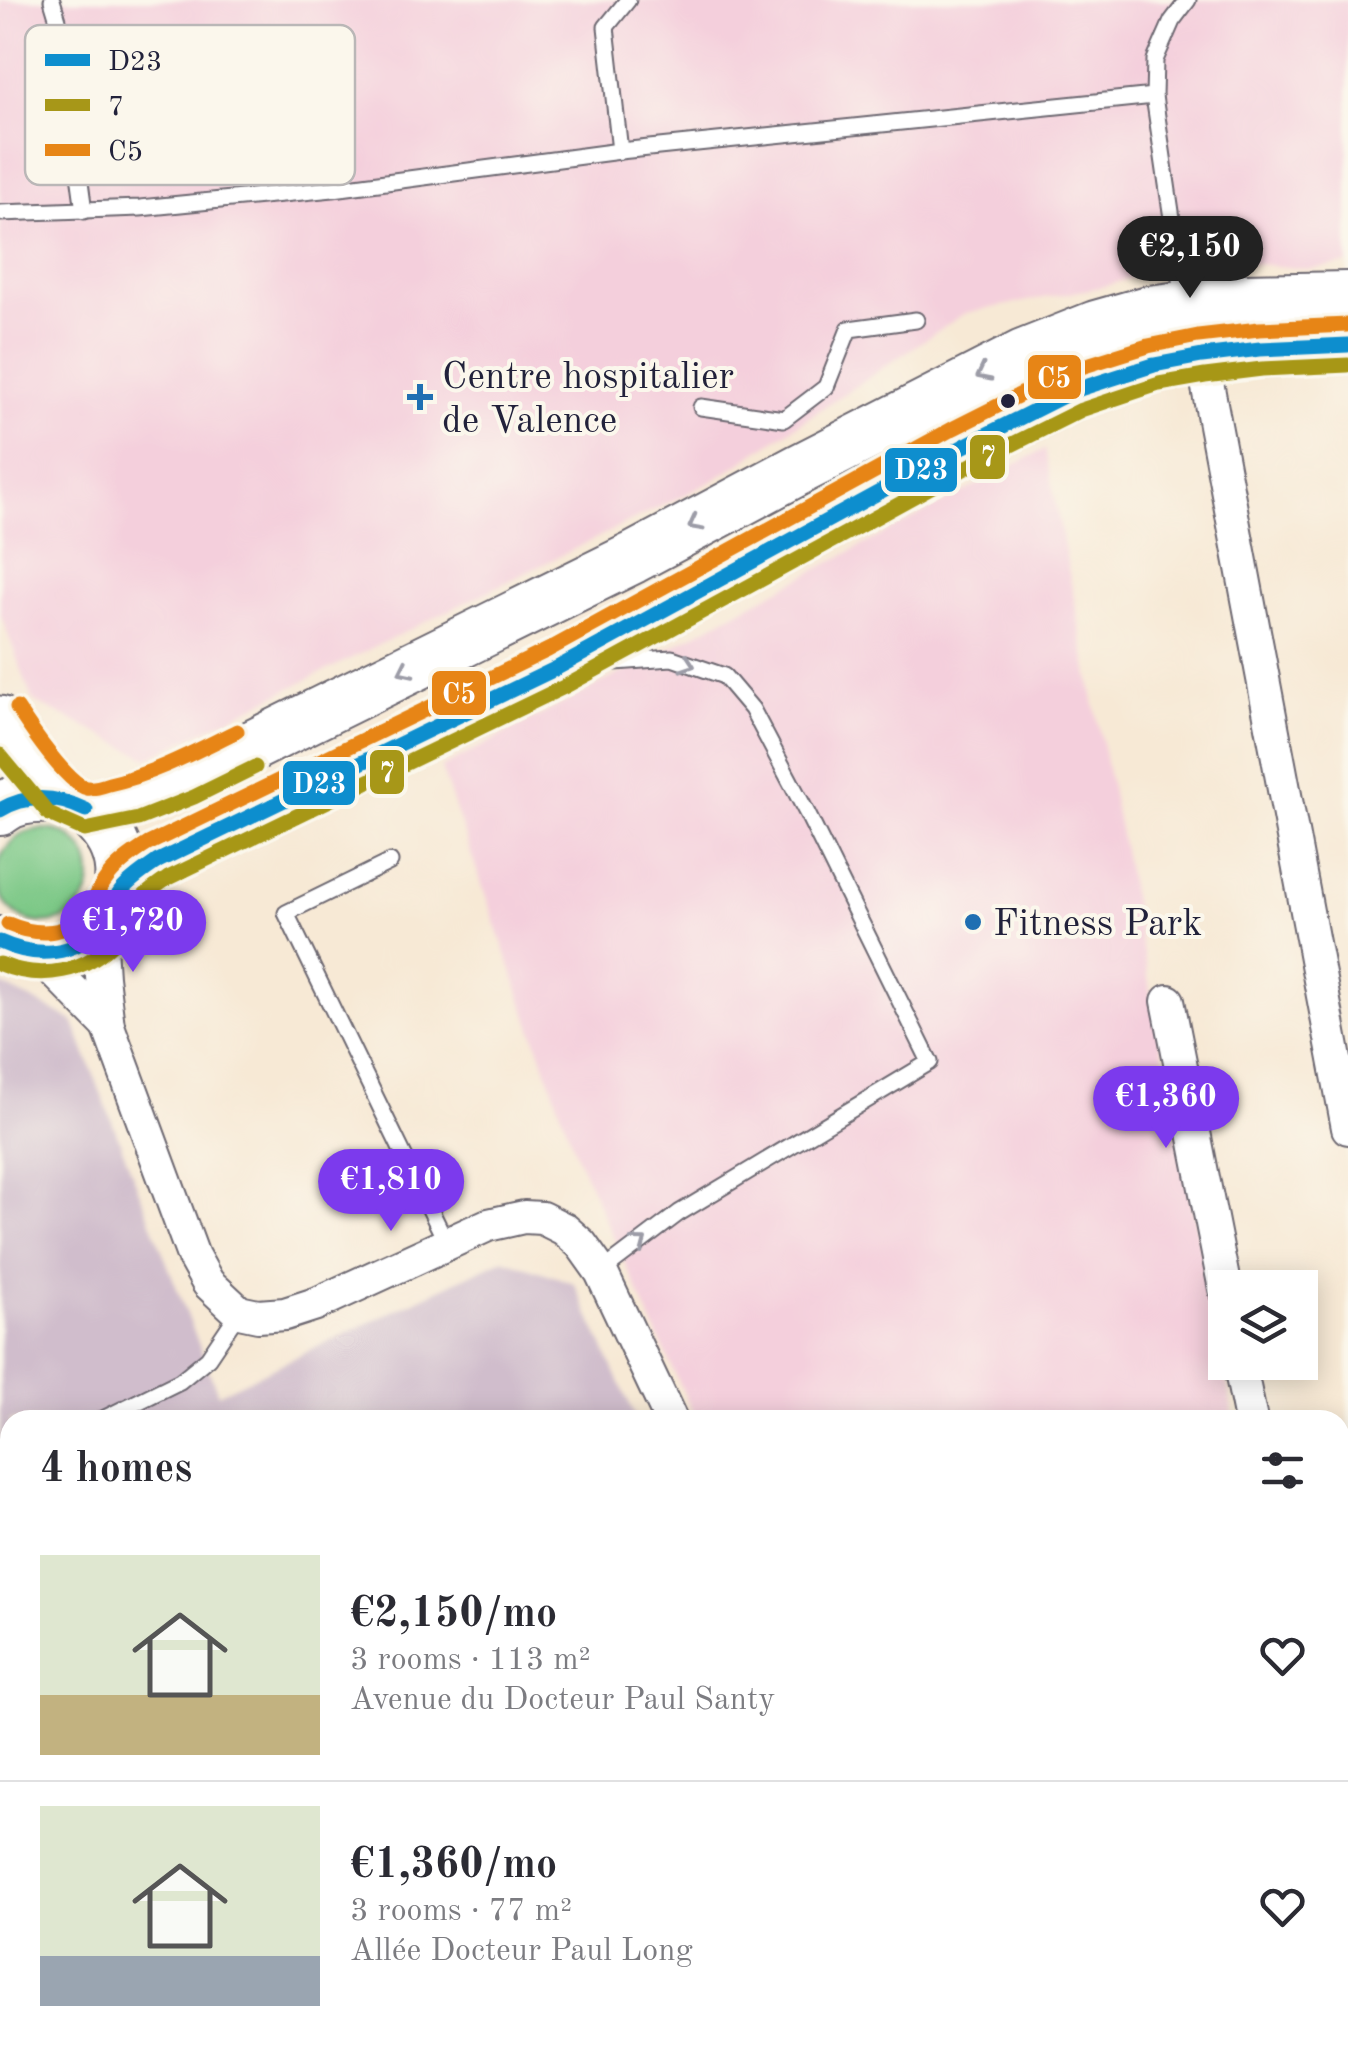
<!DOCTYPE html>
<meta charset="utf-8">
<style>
body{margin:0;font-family:"Old Standard TT",serif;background:#f7f7f7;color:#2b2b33;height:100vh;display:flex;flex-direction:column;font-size:38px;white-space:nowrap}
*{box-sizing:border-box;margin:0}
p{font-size:32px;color:#7c7c81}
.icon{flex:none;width:55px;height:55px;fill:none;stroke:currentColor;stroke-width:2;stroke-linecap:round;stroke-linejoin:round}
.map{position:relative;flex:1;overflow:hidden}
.drawer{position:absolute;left:0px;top:1410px;width:1350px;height:642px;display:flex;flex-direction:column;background:#fff;border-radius:30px 30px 0 0;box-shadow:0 5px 25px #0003}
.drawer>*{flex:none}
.controls{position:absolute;left:1208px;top:1270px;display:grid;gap:20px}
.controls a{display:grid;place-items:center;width:110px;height:110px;border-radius:0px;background:#fff;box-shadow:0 5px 25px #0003;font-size:50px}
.price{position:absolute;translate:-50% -85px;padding:0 22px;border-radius:35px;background:#7c3aed;color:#fff;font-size:32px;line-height:65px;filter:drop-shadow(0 2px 5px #0008)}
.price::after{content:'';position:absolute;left:50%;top:60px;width:30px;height:22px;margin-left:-15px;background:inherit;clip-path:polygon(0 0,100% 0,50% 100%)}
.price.selected{background:#222;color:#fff}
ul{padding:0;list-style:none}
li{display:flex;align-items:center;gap:30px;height:250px;padding:0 40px}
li+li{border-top:2px solid #e1e1e2}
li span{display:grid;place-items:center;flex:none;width:280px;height:200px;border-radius:0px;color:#555}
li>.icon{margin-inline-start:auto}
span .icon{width:120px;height:120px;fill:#fffc;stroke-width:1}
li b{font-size:42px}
h2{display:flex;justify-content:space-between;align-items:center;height:120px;padding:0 40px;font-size:42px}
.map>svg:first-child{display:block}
.built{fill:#f4cfdc}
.industrial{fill:#d0bdcc}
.green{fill:#7bc886;stroke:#4e7560;stroke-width:2.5}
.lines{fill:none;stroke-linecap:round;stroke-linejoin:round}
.service-casing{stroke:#6d6871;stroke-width:19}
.minor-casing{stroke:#6d6871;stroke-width:36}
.secondary-casing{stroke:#6d6871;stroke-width:49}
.primary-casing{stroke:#6d6871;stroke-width:54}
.service{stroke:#fff;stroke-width:15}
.minor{stroke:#fff;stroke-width:32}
.secondary{stroke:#fff;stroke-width:45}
.primary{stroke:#fff;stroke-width:50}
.bus-1-casing{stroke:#fbf7ec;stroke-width:22}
.bus-2-casing{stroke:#fbf7ec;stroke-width:22}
.bus-3-casing{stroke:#fbf7ec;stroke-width:22}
.bus-1{stroke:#0e8ece;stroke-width:15}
.bus-2{stroke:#a79718;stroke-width:15}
.bus-3{stroke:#e78516;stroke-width:15}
.oneway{stroke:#9c9ca7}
.poi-dot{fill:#1f6fb2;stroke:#fbf7ec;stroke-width:4}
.bus-dot{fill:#22223b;stroke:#fbf7ec;stroke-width:4}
.labels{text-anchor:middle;stroke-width:8;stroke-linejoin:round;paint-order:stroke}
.poi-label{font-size:38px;fill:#22223b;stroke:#fbf7ec;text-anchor:start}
.key{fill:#fbf7ec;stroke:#bab7b7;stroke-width:2.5}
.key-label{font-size:28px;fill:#22223b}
.line-badge{stroke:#fbf7ec;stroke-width:4}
.badge-label{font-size:28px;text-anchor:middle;font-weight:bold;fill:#fff}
</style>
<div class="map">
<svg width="1348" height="2052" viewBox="0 0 1348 2052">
<rect width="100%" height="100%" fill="#fbf7ec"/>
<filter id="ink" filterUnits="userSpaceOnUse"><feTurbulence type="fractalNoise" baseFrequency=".01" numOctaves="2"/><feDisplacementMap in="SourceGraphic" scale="20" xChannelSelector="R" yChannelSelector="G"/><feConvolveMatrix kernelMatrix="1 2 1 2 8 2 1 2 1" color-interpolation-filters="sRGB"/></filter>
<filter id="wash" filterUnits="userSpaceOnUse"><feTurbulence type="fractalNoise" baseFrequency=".0048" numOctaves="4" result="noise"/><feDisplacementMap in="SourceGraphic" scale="40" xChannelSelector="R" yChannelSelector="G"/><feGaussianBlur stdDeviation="2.25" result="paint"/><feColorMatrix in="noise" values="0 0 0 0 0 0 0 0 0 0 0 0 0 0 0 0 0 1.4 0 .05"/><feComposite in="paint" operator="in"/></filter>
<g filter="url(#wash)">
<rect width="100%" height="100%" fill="#f7e9d5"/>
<g class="built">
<polygon points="0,0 1348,0 1348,264 1307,269 1206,259 1159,268 1106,286 965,313 713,481 148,758 33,701 0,613"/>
<polygon points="1045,449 1234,1420 696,1420 577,1157 441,768"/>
</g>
<polygon class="industrial" points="0,984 73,1021 218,1394 503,1259 574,1283 637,1420 10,1420 10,2042 861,2043 807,2052 0,2052"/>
<circle class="green" cx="44" cy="876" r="47"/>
</g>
<g filter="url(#ink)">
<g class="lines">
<defs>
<g id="service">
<polyline points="52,0 58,20 84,211"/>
<polyline points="620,151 606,27 628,0"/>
<polyline points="0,213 140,208 333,189 620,151 1154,96"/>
<polyline points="1184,300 1154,96 1155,60 1172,21 1188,0"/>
<polyline points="701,407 784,419 826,387 849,329 916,320"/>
<polyline points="601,663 672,658 724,676 752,709 807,813 930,1062 679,1213 601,1272"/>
<polyline points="390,862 286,913 446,1242"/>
<polyline points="101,1420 180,1381 208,1358 239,1312"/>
<polyline points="0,1470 10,1465"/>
<polyline points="0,1734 10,1757"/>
<polyline points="922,2052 957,2045"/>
</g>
<g id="minor">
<path d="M1140 320C1167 324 1191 331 1202 356L1348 1128"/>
<polyline points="99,930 102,977 108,1026 193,1256 208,1283 239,1312 258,1316 285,1314 316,1304 488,1225 524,1217 542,1218 564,1229 581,1244 601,1272 671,1420"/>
<polyline points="33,954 53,970 108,1026"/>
<polyline points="1168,1001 1225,1289"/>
<polyline points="1239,1362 1251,1420"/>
<polyline points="1340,1497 1348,1494"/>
<polyline points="955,2042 960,2052"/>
</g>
<polyline id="secondary" points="0,719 23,753 63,799"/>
<g id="primary">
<path d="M0 810C14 798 34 797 52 798 68 800 81 806 93 817 164 882 84 987 0 942"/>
<polyline points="86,810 131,800 185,779 633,558 800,469 1023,355 1096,326 1149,311 1242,299 1348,297"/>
<polyline points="119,894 138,875 158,861 557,668 964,446 1073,391 1154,365 1202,356 1260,349 1348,345"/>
</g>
</defs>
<use href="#service" class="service-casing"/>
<use href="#minor" class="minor-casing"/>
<use href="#secondary" class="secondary-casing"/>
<use href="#primary" class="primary-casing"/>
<use href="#service" class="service"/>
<use href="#minor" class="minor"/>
<use href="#secondary" class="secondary"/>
<use href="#primary" class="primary"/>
<defs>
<g id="bus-1">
<path d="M0 810C28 793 57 796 86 810"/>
<path d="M0 942C35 958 75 957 101 926 110 915 113 902 121 891 131 879 145 870 158 861L557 668 964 446 1073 391 1154 365 1202 356 1260 349 1348 345"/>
</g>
<g id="bus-2">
<polyline points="0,755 49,814 85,830 138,819 194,797 255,767"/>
<path d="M0 964C41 981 87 973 117 938 126 928 129 914 137 904 145 893 157 886 168 878L566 686 973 464 1081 410 1159 384 1205 376 1262 369 1348 365"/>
</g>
<g id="bus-3">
<path d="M17 708C28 725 67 784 87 788 93 789 103 786 109 784 154 774 196 751 237 731"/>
<path d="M8 924C36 936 69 937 89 909 95 900 98 890 105 881 116 865 132 854 148 844L548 650 954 428 1065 372 1148 346 1198 336 1259 329 1347 325"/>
</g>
</defs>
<use href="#bus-1" class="bus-1-casing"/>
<use href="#bus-2" class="bus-2-casing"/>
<use href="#bus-3" class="bus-3-casing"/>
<use href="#bus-1" class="bus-1"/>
<use href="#bus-2" class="bus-2"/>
<use href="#bus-3" class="bus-3"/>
</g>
<defs><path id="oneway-chevron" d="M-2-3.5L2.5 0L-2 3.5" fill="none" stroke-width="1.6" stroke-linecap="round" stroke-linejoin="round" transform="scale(2.5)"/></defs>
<g class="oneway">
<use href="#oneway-chevron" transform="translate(983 374) rotate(153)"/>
<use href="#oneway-chevron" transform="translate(695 524) rotate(152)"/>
<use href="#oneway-chevron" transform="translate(688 664) rotate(19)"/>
<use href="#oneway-chevron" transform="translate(405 670) rotate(154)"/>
<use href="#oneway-chevron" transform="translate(640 1243) rotate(-37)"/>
</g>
</g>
<g class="poi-dot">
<path d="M415 382h10v10h10v10h-10v10h-10v-10h-10v-10h10z"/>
<circle cx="973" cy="922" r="10"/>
</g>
<circle class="bus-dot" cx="1008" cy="401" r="9"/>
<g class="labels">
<g class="poi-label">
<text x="442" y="388">Centre hospitalier<tspan x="442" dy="44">de Valence</tspan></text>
<text x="993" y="935">Fitness Park</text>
</g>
</g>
<rect x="25" y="25" width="330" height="160" rx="15" class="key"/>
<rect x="45" y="54" width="45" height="12" fill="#0e8ece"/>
<rect x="45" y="99" width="45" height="12" fill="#a79718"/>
<rect x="45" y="144" width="45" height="12" fill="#e78516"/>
<g class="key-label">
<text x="108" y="70">D23</text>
<text x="108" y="115">7</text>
<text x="108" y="160">C5</text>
</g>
<g class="line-badge">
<rect x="1026" y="353" width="57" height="48" rx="10" fill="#e78516"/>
<rect x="968" y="433" width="39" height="48" rx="10" fill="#a79718"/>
<rect x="883" y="446" width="76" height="48" rx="10" fill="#0e8ece"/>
<rect x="430" y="669" width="58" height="48" rx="10" fill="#e78516"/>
<rect x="368" y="748" width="38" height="48" rx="10" fill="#a79718"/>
<rect x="281" y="759" width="76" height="48" rx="10" fill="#0e8ece"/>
</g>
<g class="badge-label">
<text x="1054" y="387">C5</text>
<text x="988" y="466">7</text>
<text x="921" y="479">D23</text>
<text x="459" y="703">C5</text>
<text x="387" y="782">7</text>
<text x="319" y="793">D23</text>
</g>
</svg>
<div class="controls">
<a><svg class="icon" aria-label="layers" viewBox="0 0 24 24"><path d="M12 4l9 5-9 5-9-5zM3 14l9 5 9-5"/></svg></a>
</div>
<b class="price selected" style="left:1190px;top:301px">€2,150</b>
<b class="price" style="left:133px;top:975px">€1,720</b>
<b class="price" style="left:1166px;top:1151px">€1,360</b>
<b class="price" style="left:391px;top:1234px">€1,810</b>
<section class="drawer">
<h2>4 homes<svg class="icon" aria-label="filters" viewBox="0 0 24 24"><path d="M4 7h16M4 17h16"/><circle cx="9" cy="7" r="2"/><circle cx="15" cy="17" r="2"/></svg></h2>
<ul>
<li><span style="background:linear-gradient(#dfe7d0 70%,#c2b280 0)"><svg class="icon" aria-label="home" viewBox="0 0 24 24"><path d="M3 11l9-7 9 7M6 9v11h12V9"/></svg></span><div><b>€2,150/mo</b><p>3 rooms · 113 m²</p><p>Avenue du Docteur Paul Santy</p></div><svg class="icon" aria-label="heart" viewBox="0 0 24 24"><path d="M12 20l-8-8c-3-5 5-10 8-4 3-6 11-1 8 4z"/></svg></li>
<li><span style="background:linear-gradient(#dfe7d0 75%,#9aa5b1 0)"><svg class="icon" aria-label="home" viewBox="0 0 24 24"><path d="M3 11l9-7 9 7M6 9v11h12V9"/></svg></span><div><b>€1,360/mo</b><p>3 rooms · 77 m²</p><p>Allée Docteur Paul Long</p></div><svg class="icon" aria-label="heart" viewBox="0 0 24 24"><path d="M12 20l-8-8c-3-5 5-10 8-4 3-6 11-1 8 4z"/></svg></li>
</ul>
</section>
</div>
